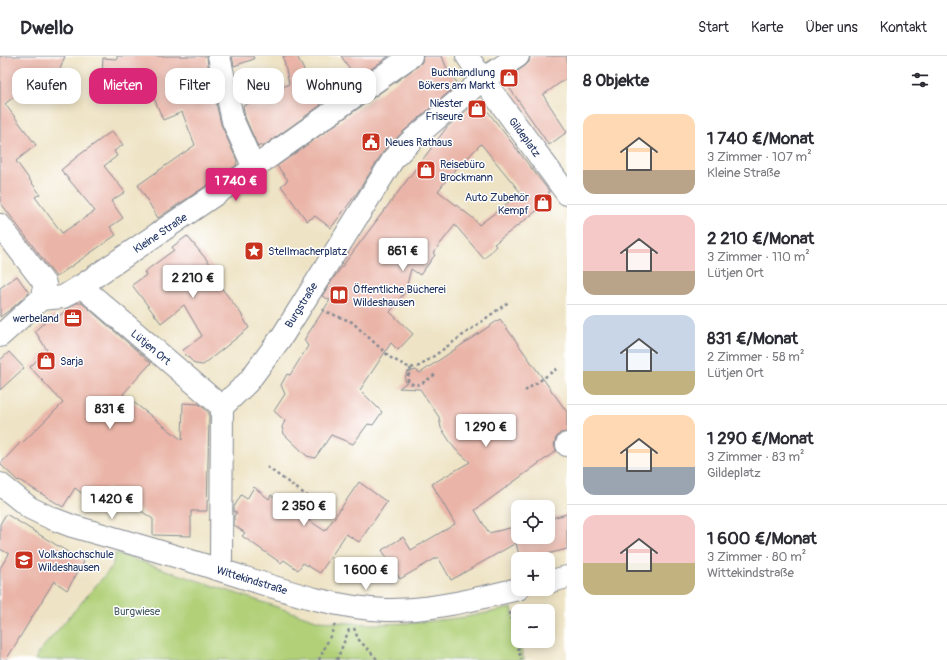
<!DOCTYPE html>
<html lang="de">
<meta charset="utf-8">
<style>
body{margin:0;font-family:Pangolin,sans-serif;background:#f7f7f7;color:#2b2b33;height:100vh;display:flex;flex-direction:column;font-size:15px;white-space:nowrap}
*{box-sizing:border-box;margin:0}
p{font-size:13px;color:#7c7c81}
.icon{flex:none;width:22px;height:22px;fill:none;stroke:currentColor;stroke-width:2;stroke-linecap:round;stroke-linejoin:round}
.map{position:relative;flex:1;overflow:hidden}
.side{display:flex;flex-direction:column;background:#fff;width:380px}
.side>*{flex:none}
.guide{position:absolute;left:12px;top:12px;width:380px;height:36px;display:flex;gap:8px}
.controls{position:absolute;left:511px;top:444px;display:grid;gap:8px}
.controls a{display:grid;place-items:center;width:44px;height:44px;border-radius:8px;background:#fff;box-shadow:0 2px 10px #0003;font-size:20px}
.price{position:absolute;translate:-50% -34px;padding:0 9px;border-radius:4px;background:#fff;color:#222;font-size:13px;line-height:26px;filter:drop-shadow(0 1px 2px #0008)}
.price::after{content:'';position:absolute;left:50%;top:24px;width:12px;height:9px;margin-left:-6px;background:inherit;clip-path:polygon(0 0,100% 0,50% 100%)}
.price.on{background:#db2777;color:#fff}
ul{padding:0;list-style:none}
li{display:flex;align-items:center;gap:12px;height:100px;padding:0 16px}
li+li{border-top:1px solid #e1e1e2}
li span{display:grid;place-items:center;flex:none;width:112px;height:80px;border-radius:12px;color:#555}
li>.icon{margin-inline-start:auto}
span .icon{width:48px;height:48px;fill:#fffc;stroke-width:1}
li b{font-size:17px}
h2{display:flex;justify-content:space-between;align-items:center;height:48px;padding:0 16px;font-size:17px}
.pill{padding:0 14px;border-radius:12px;background:#fff;box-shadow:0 2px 10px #0003;font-size:14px;line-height:36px}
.pill.on{background:#db2777;color:#fff}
header{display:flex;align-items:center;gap:24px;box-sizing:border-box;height:56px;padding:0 20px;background:#fff;border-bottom:1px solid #e1e1e2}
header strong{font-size:19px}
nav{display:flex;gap:22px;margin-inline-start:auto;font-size:14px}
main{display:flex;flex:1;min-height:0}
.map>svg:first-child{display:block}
.green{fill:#b1d078;stroke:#66806b}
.building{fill:#eab5a8;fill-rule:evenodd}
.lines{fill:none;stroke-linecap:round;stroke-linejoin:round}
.minor-casing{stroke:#848991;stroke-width:24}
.path{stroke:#848991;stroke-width:2.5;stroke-dasharray:3 3;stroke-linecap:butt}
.minor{stroke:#fff;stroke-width:22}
.labels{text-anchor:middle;stroke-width:3;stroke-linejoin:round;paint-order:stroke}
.poi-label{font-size:11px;fill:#1b2f5e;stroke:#fff;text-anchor:start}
.street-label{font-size:11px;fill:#1b2f5e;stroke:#fff}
.park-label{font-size:11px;fill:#485f66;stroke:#fff}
</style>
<header>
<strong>Dwello</strong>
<nav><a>Start</a><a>Karte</a><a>Über uns</a><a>Kontakt</a></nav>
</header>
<main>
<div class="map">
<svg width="567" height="604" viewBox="0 0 567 604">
<rect width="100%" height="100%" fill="#fff"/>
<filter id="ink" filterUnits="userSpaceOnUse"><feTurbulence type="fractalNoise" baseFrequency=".025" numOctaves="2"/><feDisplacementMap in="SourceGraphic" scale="8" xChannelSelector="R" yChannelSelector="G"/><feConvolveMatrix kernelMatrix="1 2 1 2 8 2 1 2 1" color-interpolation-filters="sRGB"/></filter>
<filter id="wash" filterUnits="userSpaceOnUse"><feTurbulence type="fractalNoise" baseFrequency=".012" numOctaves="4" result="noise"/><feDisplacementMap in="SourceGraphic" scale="16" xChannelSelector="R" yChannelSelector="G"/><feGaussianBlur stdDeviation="0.9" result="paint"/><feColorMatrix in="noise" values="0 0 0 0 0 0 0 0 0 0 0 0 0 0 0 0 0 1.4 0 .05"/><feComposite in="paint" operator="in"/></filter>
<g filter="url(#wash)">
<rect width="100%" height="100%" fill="#eee3c4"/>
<polygon class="green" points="115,497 319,565 368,568 413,567 466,561 512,552 518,579 518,585 519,585 524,604 35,604 38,597 112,511"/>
<g id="blocks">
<g class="building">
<polygon points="0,0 65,0 53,32 29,28 5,48 36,89 16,105 40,138 35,141 62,177 95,155 61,114 78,100 112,75 123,89 114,95 117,100 104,110 125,136 111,145 123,162 110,171 116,179 56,221 0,146"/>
<polygon points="117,0 207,0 209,18 221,68 237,105 236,110 158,162 138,129 195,89 182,56 163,64 150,32 114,35 116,19 102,18 103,2 117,3"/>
<polygon points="232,0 253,0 254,3 234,10"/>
<polygon points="283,0 297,0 321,49 262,91 261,89 258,91 245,61 243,50 289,28"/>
<polygon points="341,0 389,0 357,23"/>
<polygon points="423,0 442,0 447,13 458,28 404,75 385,93 357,137 331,172 315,160 307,165 281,130 288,124 277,110 418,10 422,6"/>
<polygon points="530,0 567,0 567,22 543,39 567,76 549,89 504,24 525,10 529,6"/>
<path d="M479 44 549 135 548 146 494 188 496 190 484 203 455 169 433 197 435 199 420 219 411 213 405 236 390 256 413 278 398 294 391 287 360 334 382 356 373 369 368 368 353 388 331 379 315 402 307 400 284 378 282 371 285 365 274 355 285 338 281 329 287 318 290 319 308 290 304 284 330 244 322 240 335 220 447 71 474 48ZM481 88 521 137 479 169 474 163 438 135 451 118Z"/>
<polygon points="187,180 221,221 216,225 240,256 249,272 203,309 195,308 182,295 202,280 184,249 161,267 132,229 146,219 144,216 174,194 172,191"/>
<polygon points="17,220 29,237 11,253 0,261 0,232"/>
<polygon points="76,247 82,247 151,307 123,338 182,384 183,347 199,348 209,357 207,455 191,455 191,480 153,479 153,463 107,432 95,448 75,432 63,451 19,424 18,425 0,408 21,386 22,387 63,347 30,311 47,294 35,275 53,258 56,262"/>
<polygon points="500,263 567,356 567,376 560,377 556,382 554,389 556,395 475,454 489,477 518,470 518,481 548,481 548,463 567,458 567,493 528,503 520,503 516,487 451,524 438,501 400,523 382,494 403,481 411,494 455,468 432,428 470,406 455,393 441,372 439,361 420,333 399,332 406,327 405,322 407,316 416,314 420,317"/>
<polygon points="9,296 24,312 0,334 0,304"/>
<polygon points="359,426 387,446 359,486 346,478 320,517 303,507 298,514 284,504 281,507 242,480 245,477 234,469 234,460 237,456 234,456 234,451 241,439 247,443 254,431 269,443 271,439 325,475"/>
<polygon points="6,458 84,506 67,534 54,525 6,604 0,604 0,512 9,498 0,493 0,468"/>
</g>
</g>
</g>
<g filter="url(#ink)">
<use href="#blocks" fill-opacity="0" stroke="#848991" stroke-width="1"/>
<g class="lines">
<defs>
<g id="minor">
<polyline points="219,0 233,65 254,112"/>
<polyline points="467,0 487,29 567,138"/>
<polyline points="0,169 45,228 41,243"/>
<polyline points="81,230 222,351"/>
<polyline points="41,243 63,241 81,230 241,121 411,0"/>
<polyline points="0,280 41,243"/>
<polyline points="567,388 567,389"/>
<path d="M0 428 30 452 51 462 72 470C121 484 169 498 217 513 272 530 329 552 387 554 429 555 477 543 518 533"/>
<polyline points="216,513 221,503 222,351 248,326 283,279 394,102 412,84 483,23 518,0"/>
<polyline points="548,526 567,521"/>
</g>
</defs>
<use href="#minor" class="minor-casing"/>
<g class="path">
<polyline points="322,254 352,266 391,302 410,312 420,310 510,245"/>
<path d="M410 312 411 315 408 320V326C419 333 426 324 436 318"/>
<polyline points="525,335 558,312"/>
<polyline points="267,411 331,457"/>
<polyline points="510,556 521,604"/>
<polyline points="354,572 358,583 378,604"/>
<polyline points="319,604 332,576 335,568"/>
<polyline points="337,604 350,571"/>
</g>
<use href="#minor" class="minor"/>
</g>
</g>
<defs>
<symbol id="shop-square" viewBox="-11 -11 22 22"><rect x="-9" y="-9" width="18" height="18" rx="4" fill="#c8321e" stroke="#fff"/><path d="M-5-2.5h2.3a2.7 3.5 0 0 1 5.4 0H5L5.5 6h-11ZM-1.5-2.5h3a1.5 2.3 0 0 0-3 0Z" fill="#fff"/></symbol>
<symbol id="civic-square" viewBox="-11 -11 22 22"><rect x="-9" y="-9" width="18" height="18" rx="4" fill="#c8321e" stroke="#fff"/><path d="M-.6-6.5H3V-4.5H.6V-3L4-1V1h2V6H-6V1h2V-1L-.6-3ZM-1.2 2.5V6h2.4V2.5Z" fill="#fff"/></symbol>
<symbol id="sight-square" viewBox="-11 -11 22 22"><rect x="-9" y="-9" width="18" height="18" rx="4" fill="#c8321e" stroke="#fff"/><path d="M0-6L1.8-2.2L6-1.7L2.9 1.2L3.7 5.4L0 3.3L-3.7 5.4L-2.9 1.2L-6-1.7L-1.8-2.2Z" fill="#fff"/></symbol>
<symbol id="library-square" viewBox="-11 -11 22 22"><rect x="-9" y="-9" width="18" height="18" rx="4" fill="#c8321e" stroke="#fff"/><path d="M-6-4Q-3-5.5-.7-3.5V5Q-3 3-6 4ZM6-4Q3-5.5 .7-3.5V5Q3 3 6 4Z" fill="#fff"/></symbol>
<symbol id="office-square" viewBox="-11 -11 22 22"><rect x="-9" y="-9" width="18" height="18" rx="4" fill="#c8321e" stroke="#fff"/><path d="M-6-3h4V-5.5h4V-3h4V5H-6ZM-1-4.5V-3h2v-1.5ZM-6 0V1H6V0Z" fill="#fff"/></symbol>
<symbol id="university-square" viewBox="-11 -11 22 22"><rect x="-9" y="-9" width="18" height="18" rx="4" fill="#c8321e" stroke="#fff"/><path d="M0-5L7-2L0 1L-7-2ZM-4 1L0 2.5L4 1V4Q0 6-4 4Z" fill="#fff"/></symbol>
</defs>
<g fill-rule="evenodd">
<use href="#shop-square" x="498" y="11" width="22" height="22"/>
<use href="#shop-square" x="466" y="42" width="22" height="22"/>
<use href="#civic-square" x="360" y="75" width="22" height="22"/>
<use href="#shop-square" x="415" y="103" width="22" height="22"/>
<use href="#shop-square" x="532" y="136" width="22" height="22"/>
<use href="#sight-square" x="243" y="184" width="22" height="22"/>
<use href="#library-square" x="328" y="228" width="22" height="22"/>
<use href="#office-square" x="62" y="251" width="22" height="22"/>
<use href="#shop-square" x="35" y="294" width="22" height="22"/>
<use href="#university-square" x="13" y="493" width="22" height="22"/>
</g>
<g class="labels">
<g class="poi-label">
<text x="495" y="20" text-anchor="end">Buchhandlung<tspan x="495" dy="13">Bökers am Markt</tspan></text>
<text x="463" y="51" text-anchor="end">Niester<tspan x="463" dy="13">Friseure</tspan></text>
<text x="385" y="90">Neues Rathaus</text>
<text x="440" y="112">Reisebüro<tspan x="440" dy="13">Brockmann</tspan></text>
<text x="529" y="145" text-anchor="end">Auto Zubehör<tspan x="529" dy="13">Kempf</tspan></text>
<text x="268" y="199">Stellmacherplatz</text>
<text x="353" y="237">Öffentliche Bücherei<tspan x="353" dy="13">Wildeshausen</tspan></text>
<text x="59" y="266" text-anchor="end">werbeland</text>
<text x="60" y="309">Sarja</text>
<text x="38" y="502">Volkshochschule<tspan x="38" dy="13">Wildeshausen</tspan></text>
</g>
<g class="street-label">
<text transform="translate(525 81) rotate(54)" y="4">Gildeplatz</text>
<text transform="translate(160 177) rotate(-34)" y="4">Kleine Straße</text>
<text transform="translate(301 249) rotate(-58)" y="4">Burgstraße</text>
<text transform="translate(151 291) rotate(40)" y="4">Lütjen Ort</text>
<text transform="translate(252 524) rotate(17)" y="4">Wittekindstraße</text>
</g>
<g class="park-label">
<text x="137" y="559">Burgwiese</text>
</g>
</g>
</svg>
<div class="controls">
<a><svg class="icon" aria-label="locate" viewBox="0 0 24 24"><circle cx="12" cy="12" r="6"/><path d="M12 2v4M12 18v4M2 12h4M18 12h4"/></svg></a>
<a>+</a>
<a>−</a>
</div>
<b class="price on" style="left:236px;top:146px">1 740 €</b>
<b class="price" style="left:403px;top:216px">861 €</b>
<b class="price" style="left:193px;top:243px">2 210 €</b>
<b class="price" style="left:110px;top:374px">831 €</b>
<b class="price" style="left:486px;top:392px">1 290 €</b>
<b class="price" style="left:112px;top:464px">1 420 €</b>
<b class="price" style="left:304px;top:471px">2 350 €</b>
<b class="price" style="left:366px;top:535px">1 600 €</b>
<div class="guide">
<a class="pill">Kaufen</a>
<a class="pill on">Mieten</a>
<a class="pill">Filter</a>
<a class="pill">Neu</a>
<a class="pill">Wohnung</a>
</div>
</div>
<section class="side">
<h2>8 Objekte<svg class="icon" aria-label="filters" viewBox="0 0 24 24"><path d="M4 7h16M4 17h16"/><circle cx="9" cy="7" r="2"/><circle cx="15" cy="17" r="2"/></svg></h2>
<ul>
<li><span style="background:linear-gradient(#ffd9b3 70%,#b9a48a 0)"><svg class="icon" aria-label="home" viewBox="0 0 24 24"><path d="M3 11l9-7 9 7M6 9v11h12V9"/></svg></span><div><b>1 740 €/Monat</b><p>3 Zimmer · 107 m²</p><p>Kleine Straße</p></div></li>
<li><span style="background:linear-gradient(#f6c9c9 70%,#b9a48a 0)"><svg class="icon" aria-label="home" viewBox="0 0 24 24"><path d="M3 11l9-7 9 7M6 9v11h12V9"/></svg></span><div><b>2 210 €/Monat</b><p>3 Zimmer · 110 m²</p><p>Lütjen Ort</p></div></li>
<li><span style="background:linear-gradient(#c9d6e8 70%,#c2b280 0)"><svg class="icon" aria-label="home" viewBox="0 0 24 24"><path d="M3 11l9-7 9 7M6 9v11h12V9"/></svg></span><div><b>831 €/Monat</b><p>2 Zimmer · 58 m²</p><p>Lütjen Ort</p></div></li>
<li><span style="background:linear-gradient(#ffd9b3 65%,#9aa5b1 0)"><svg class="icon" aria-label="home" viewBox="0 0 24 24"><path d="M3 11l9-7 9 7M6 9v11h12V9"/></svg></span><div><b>1 290 €/Monat</b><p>3 Zimmer · 83 m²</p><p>Gildeplatz</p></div></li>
<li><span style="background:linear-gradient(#f6c9c9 60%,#c2b280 0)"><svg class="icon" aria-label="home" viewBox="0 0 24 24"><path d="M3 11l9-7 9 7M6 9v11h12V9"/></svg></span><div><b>1 600 €/Monat</b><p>3 Zimmer · 80 m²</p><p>Wittekindstraße</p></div></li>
</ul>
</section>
</main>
